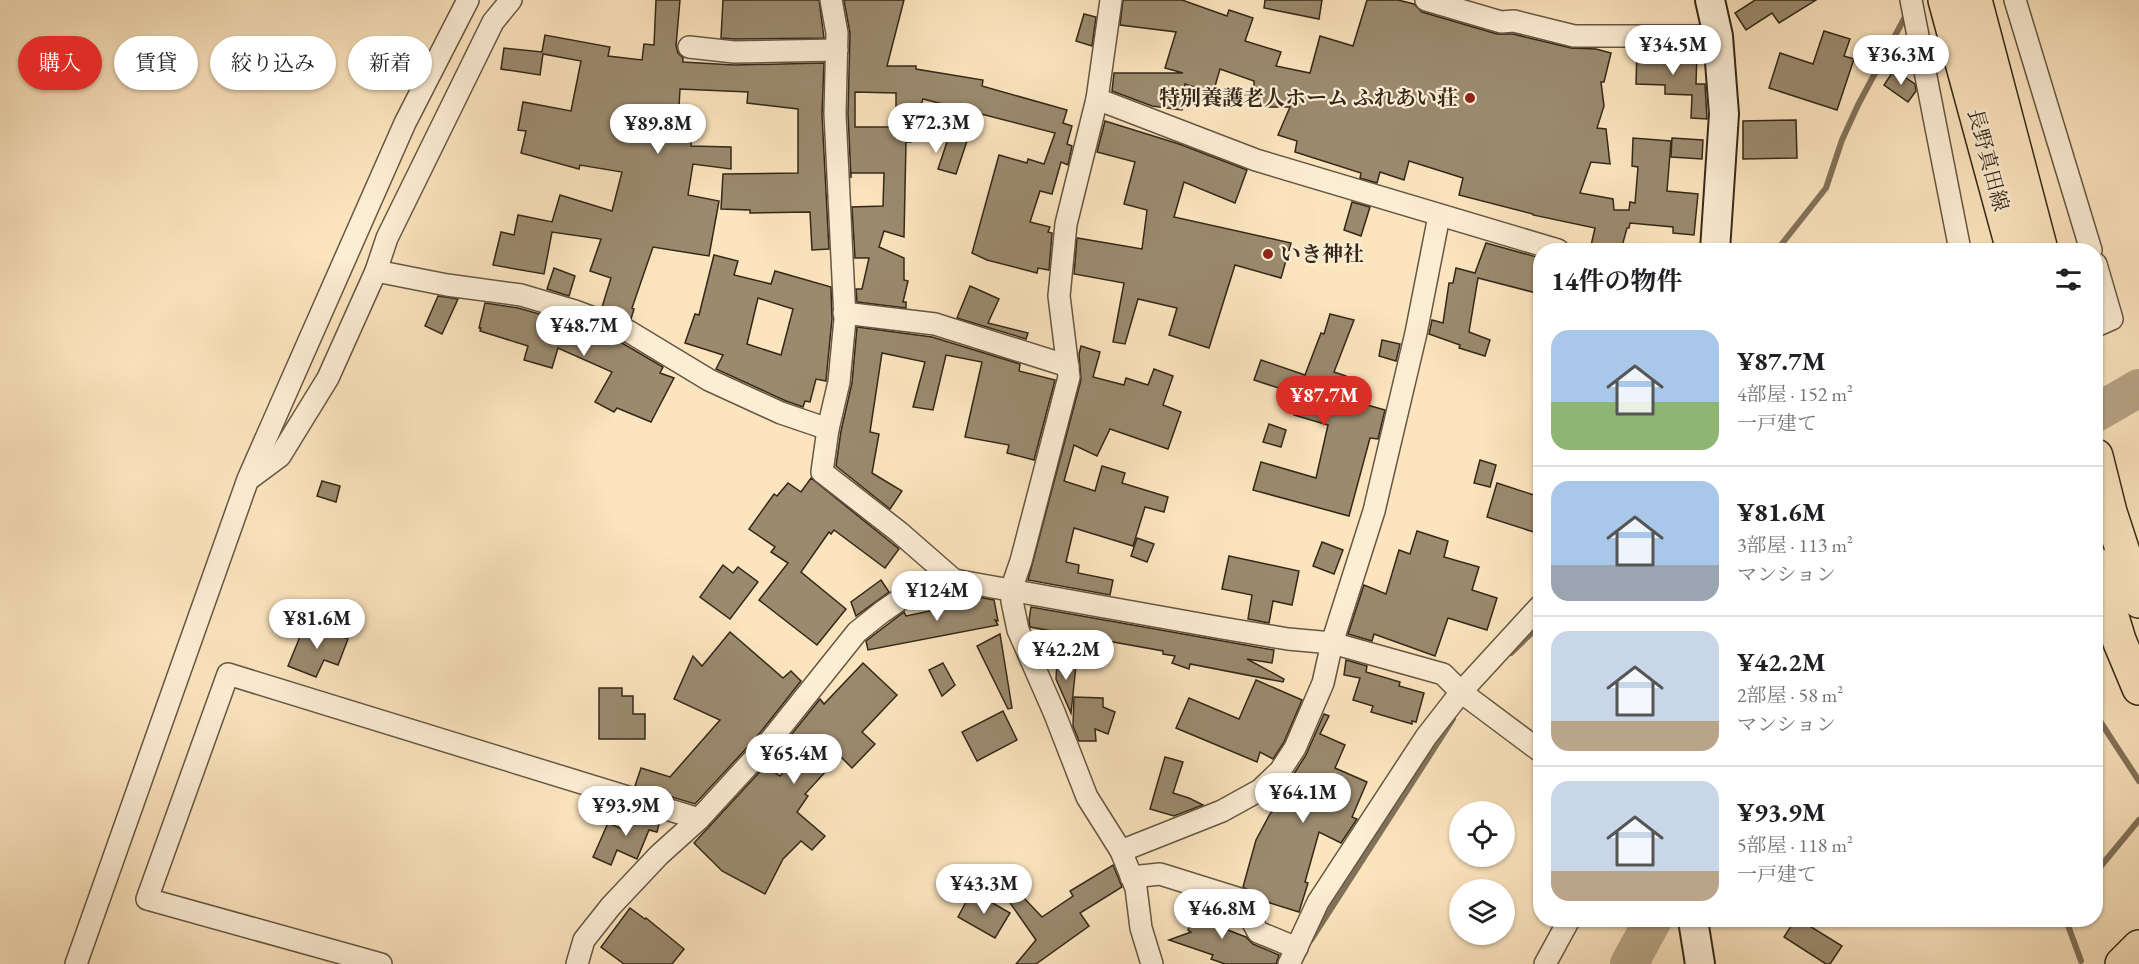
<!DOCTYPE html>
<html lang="ja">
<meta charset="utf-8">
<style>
body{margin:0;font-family:"EB Garamond","Noto Serif JP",serif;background:#f6f6f6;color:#202124;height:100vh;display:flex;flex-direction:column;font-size:22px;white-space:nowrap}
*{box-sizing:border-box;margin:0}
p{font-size:20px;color:#757577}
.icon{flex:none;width:33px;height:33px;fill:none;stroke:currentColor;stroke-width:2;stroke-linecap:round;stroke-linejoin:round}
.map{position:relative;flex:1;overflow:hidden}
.drawer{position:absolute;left:1533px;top:243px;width:570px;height:684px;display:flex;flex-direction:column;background:#fff;border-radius:24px;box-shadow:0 2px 4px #0004}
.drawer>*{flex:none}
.hud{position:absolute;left:18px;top:36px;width:570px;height:54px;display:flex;gap:12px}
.buttons{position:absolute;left:1449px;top:801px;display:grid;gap:12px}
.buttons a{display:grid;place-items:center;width:66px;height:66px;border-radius:50%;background:#fff;box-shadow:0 2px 4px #0004;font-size:30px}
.price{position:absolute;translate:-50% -51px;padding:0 14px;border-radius:21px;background:#fff;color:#222;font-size:20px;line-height:39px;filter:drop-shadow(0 2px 3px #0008)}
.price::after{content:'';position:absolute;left:50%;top:36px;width:18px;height:14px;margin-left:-9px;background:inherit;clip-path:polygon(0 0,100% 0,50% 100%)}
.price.on{background:#d93025;color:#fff}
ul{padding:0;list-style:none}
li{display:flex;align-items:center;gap:18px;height:150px;padding:0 18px}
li+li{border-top:2px solid #e0e0e0}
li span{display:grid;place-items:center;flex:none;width:168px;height:120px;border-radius:18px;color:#555}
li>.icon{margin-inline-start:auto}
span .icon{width:72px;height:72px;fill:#fffc;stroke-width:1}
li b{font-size:26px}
h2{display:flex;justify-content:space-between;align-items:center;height:72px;padding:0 18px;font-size:26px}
.pill{padding:0 21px;border-radius:27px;background:#fff;box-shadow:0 2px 4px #0004;font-size:21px;line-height:54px}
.pill.on{background:#d93025;color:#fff}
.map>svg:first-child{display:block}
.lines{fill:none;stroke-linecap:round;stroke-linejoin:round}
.stream{stroke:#82725a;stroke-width:6}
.river{stroke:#b7a486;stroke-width:38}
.building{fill:#9b8a6e;stroke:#332818;stroke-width:1.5;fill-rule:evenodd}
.street-casing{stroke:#655742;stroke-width:24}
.secondary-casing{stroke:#332818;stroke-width:32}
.primary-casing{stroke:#332818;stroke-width:36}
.highway-casing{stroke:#332818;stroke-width:36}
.street{stroke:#fcedd5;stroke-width:21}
.secondary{stroke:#fcedd5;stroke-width:28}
.primary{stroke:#fbe4be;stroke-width:33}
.highway{stroke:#fbe4be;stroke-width:33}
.poi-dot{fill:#8f2418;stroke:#fcedd5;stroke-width:2}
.labels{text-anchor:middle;stroke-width:4.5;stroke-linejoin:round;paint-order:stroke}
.poi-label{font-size:21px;font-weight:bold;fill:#332818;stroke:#fcedd5;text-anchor:end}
.street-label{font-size:21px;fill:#332818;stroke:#fcedd5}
</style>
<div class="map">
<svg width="2139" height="964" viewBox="0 0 2139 964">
<rect width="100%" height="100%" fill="#fbe4be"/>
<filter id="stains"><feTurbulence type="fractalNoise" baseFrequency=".00333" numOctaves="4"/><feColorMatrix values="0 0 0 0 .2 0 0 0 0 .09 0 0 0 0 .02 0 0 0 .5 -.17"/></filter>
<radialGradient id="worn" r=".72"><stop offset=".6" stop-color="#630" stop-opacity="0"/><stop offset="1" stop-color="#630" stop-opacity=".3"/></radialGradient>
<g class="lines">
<g class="stream">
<polyline points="1777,250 1826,188 1842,140 1858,105 1905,17"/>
<polyline points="1511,653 1540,625"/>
<polyline points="2096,715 2139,781"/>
<polyline points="2096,872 2139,820"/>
<polyline points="2066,920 2081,961"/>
<polyline points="1311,940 1453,719"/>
</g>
<g class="river">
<polyline points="2096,413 2139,388"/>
<polyline points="1629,964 1653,920"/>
</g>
</g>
<g class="building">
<polygon points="656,0 680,0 676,46 678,53 683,58 683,62 734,65 824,63 822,115 829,249 812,250 810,212 750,213 750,210 721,209 723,174 798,173 798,109 747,103 748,92 680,89 678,124 691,124 691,146 731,147 731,169 693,164 688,195 719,201 709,256 653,247 632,308 634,309 631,319 602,307 611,278 590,271 601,239 552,232 544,274 493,265 501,232 514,235 518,215 552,222 560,195 612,211 622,172 580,165 579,169 521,153 526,131 518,130 523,102 571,111 581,61 543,54 540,75 501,69 504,48 542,52 545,35 610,47 608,56 642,60 644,44 654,45"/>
<polygon points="723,0 819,0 824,38 735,39 721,38"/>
<path d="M844 0H904L887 66H916V69L983 80 982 86 1067 110 1063 123 1072 126 1067 144 1072 146 1068 165 1061 162 1052 194 1040 191 1030 222 1050 227 1048 232 1052 233 1049 270 1038 268 1037 273 987 260 972 253 999 155 1027 163 1028 159 1044 164 1055 133 923 99 921 105 912 104 911 142H906L904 237 884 231 879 247 904 258V280L908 281 903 302H906V308L857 302 856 289H862L869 258H855L852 207 883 206 884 173H851V178L848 114 850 33ZM855 92 896 93V127H855Z"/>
<polygon points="1123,0 1182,0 1227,16 1229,10 1253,18 1245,41 1281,52 1276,66 1310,73 1320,36 1353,46 1367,0 1398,0 1414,4 1422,12 1497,34 1513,34 1571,48 1596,49 1611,53 1604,82 1601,82 1604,106 1597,128 1606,129 1610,164 1591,162 1580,193 1613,199 1614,210 1629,210 1630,202 1635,203 1638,167 1632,166 1633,138 1671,141 1667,191 1698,194 1694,235 1673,233 1673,227 1630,223 1629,228 1627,228 1621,250 1590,250 1595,228 1533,215 1533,214 1459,195 1463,178 1409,161 1404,180 1380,172 1377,183 1360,178 1361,173 1295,152 1297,141 1278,135 1290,107 1254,107 1254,81 1220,69 1213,93 1185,84 1182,110 1152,106 1112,91 1114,73 1183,73 1165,68 1176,32 1120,25"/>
<polygon points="1265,0 1322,0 1319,19 1264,8"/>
<polygon points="1755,0 1816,0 1779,23 1772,13 1746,30 1735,13"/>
<polygon points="1084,14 1096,17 1092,46 1076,41"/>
<polygon points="1824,31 1850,39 1844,56 1854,59 1837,110 1769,88 1780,53 1813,64"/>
<polygon points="1637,49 1697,52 1696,84 1705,84 1707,119 1691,118 1692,95 1665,94 1665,85 1636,84"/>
<polygon points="1894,70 1915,84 1916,91 1908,102 1884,85"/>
<polygon points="1796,120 1797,158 1743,159 1743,121"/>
<polygon points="1105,121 1179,144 1247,170 1235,203 1184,182 1174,217 1291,243 1281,278 1235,265 1209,348 1169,335 1177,308 1138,299 1125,344 1113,342 1124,283 1074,274 1077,238 1142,249 1147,210 1124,204 1135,162 1097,152"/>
<polygon points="949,136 967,141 956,174 938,169"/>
<polygon points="1672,138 1703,140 1702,159 1671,157"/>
<polygon points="1352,202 1370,207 1361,236 1344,230"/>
<polygon points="1486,243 1540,258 1540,294 1478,278 1469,332 1490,340 1485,356 1459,348 1460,345 1429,334 1432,320 1443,323 1449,283 1453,283 1456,268 1475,273"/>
<path d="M714 255 738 261 734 275 771 284 775 271 831 287 832 319 826 380V381L816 379 810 402 805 401 803 407 786 401 716 369 723 355 685 343 695 314 699 315ZM758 298 793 309 781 355 747 344Z"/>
<polygon points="554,268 575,276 569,296 547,289"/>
<polygon points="970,286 999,299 988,323 1028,333 1026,339 957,318"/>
<polygon points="438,296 458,299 442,334 425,326"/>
<polygon points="485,303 518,308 571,323 622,343 663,367 660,373 674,378 651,422 617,408 614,412 595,402 612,372 558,348 552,368 524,360 528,346 480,331 481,328 479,328"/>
<polygon points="1330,314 1354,320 1334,372 1346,376 1341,395 1351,398 1350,400 1385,410 1378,439 1370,438 1349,516 1253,490 1261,462 1316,478 1328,425 1294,415 1300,395 1254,380 1261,360 1305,375 1321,333 1324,334"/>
<polygon points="857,327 932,337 1020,364 1019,371 1055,380 1034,460 1007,453 1009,445 965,437 982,362 946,355 933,410 913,407 925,362 882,353 870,432 879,434 872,473 902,491 890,509 836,466 841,431 852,383"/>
<polygon points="1382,340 1400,344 1396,361 1379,356"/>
<polygon points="1081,346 1100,352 1093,377 1124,385 1126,378 1148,385 1154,369 1173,376 1163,405 1181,412 1168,449 1110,429 1097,456 1074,445 1064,481 1095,491 1102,466 1125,473 1122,483 1168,497 1164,512 1145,507 1133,546 1074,528 1066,562 1079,565 1078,573 1113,580 1110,595 1028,580 1081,380 1079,354"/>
<polygon points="1269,424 1286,430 1281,447 1263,442"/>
<polygon points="1480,460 1496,465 1490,487 1474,483"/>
<polygon points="811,478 899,549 885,568 834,530 831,534 829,532 801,572 846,609 817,645 759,600 788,563 771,552 775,547 749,529 774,494 777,496 788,483 801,492"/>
<polygon points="322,481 340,486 336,502 317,496"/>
<polygon points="1497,483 1540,497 1540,534 1487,517"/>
<polygon points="1417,531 1448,541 1444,557 1479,567 1472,590 1497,598 1487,630 1448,618 1435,656 1374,634 1372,641 1348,634 1364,585 1386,594 1399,550 1410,554"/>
<polygon points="1137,538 1154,544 1147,562 1131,556"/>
<polygon points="1322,542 1343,550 1334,574 1313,566"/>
<polygon points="1229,556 1299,571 1292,605 1273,601 1269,623 1248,619 1252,595 1222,589"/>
<polygon points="723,565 733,573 738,567 758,582 730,619 700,597"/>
<polygon points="881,580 889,592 856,616 851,602"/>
<polygon points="977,597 994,600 998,621 995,620 998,625 868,650 866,641 904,612 906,616 935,610 935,604"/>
<polygon points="1031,607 1274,650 1272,663 1247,659 1284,679 1283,682 1190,664 1189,669 1172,663 1175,656 1163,654 1163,651 1030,627 1029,620"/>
<polygon points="306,622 348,639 338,665 324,660 316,677 288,666"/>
<polygon points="730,632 783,678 791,671 801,681 755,739 695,804 635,786 641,768 670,777 720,720 674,699 693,656 702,666"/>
<polygon points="1000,634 1012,708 1008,709 977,646"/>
<polygon points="1346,660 1367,666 1366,672 1400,682 1399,686 1424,693 1416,722 1412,721 1412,724 1371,712 1373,706 1353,700 1360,678 1344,675"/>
<polygon points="863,663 897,695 862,732 875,744 852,768 840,756 805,794 808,796 797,812 825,836 812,850 801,841 783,859 765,894 722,871 694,843 765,766 780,776 807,746 791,735 820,699 824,704"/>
<polygon points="943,663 955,685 942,696 929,670"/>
<polygon points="1057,663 1076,665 1071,713 1056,679"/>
<polygon points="1256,680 1302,700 1284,742 1273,759 1260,752 1257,762 1176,728 1189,698 1239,719"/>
<polygon points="599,688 622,688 622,696 633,696 633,714 645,714 645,739 599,739"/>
<polygon points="1074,697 1103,698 1103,707 1115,712 1108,734 1095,729 1096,741 1079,741 1073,726"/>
<polygon points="1003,711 1017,740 977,761 962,732"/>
<polygon points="1324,714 1329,716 1320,734 1345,745 1335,768 1367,782 1352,817 1357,819 1341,843 1319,832 1305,882 1308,883 1299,912 1254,898 1251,892 1243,887 1256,840 1270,814 1283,798 1279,797 1306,755"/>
<polygon points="1165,757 1183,762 1173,793 1189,798 1203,805 1174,816 1150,809"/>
<polygon points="627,810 660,820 657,832 649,830 637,859 617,850 611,865 593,857 608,823 622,829"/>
<polygon points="1113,865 1122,887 1080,913 1089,926 1036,964 1016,964 1036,940 999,887 1007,880 1042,917 1073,896 1070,891"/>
<polygon points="972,891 1010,913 995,938 958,917"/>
<polygon points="1199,900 1219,906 1212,924 1246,937 1253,944 1279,955 1276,964 1225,964 1211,959 1213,955 1169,940 1191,932 1188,930"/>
<polygon points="630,908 645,919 646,918 684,949 672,964 624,964 601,947"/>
<polygon points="1795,920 1800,920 1842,946 1830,964 1826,964 1784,937"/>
</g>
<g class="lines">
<defs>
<g id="street">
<polyline points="831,0 837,33 835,114 845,319 839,382 828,429 822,472 899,532 954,580"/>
<polyline points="1111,0 1097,99 1066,224 1059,296 1069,377 1021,561 1011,590 1012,601 1018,630 1054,712 1087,797 1121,851 1136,888 1141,928 1152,964"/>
<polyline points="1426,0 1501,22 1514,21 1574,36 1718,36"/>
<polyline points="1911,0 1960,250"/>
<polyline points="2015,0 2091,250"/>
<polyline points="689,47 734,52 837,50"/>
<polyline points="1097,99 1256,160 1558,250"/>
<polyline points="2096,264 2112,319 2096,326"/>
<polyline points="376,271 447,285 521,295 575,311 628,331 709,380 781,413 828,429"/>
<polyline points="844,313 935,324 1068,366"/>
<polyline points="249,479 280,456 328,378 376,271 387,238 493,22 511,0"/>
<polyline points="1121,851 1222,811 1260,790 1280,771 1295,748 1323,683 1332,643 1374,511 1416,333 1439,216"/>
<polyline points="1131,877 1160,874 1240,899 1258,932 1297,948"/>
<polyline points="76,964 248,479 405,123 468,0"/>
<polyline points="381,964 147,899 228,674 699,819"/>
<polyline points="577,964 584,940 611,906 659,855 699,819 765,747 857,632 882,612 911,592 954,580 1222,628 1288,639 1332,643 1443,674 1461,692 1540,751"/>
<polyline points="1289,964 1318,902 1426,737 1461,692 1540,606"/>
<polyline points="1545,964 1569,920"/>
</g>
<g id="secondary">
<polyline points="1710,0 1718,36 1724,114 1715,250"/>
<polyline points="1693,920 1700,964"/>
</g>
<g id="primary">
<polyline points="1945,0 2013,250"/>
<polyline points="1975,0 2041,250"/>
<polyline points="2096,456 2110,512 2139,601"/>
<polyline points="2096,564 2119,640 2139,688"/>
</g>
<polyline id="highway" points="2122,964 2139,947"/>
</defs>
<use href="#street" class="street-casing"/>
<use href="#secondary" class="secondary-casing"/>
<use href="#primary" class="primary-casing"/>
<use href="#highway" class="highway-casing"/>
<use href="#street" class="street"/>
<use href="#secondary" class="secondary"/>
<use href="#primary" class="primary"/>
<use href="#highway" class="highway"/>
</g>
<g class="poi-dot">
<circle cx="1470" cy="98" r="6"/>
<circle cx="1268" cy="254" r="6"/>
</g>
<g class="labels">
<g class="poi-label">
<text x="1458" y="105">特別養護老人ホーム ふれあい荘</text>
<text x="1280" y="261" text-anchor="start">いき神社</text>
</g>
<g class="street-label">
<text transform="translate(1988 160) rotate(75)" y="7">長野真田線</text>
</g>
</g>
<rect width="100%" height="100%" filter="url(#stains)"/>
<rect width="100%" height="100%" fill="url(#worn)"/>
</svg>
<div class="buttons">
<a><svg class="icon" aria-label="locate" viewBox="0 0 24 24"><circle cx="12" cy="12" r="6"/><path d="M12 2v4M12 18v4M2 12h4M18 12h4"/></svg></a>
<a><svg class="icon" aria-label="layers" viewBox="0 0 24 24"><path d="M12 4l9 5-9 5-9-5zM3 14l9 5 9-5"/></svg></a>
</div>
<b class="price" style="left:1673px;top:76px">¥34.5M</b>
<b class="price" style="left:1901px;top:86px">¥36.3M</b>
<b class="price" style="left:936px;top:154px">¥72.3M</b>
<b class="price" style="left:658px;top:155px">¥89.8M</b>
<b class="price" style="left:584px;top:357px">¥48.7M</b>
<b class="price on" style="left:1324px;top:427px">¥87.7M</b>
<b class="price" style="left:937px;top:622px">¥124M</b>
<b class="price" style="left:317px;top:650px">¥81.6M</b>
<b class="price" style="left:1066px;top:681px">¥42.2M</b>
<b class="price" style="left:794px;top:785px">¥65.4M</b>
<b class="price" style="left:1303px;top:824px">¥64.1M</b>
<b class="price" style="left:626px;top:837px">¥93.9M</b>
<b class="price" style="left:984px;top:915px">¥43.3M</b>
<b class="price" style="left:1222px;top:940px">¥46.8M</b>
<div class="hud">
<a class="pill on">購入</a>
<a class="pill">賃貸</a>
<a class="pill">絞り込み</a>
<a class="pill">新着</a>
</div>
<section class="drawer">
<h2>14件の物件<svg class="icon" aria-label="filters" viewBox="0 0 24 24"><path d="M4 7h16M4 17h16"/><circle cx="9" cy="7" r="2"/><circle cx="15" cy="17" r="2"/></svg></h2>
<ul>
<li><span style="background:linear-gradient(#a9c7e8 60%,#8fb573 0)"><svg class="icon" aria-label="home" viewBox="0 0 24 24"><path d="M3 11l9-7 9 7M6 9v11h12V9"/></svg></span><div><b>¥87.7M</b><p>4部屋 · 152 m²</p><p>一戸建て</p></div></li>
<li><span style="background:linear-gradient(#a9c7e8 70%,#9aa5b1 0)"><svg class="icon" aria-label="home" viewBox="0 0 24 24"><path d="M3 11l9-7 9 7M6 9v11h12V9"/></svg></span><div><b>¥81.6M</b><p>3部屋 · 113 m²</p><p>マンション</p></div></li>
<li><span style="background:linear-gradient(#c9d6e8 75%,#b9a48a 0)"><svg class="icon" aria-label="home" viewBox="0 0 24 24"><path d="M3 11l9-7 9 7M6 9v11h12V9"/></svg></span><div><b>¥42.2M</b><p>2部屋 · 58 m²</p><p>マンション</p></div></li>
<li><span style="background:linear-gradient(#c9d6e8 75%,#b9a48a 0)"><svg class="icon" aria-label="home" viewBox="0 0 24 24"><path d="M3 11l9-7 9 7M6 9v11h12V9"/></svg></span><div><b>¥93.9M</b><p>5部屋 · 118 m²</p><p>一戸建て</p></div></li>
</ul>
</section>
</div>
